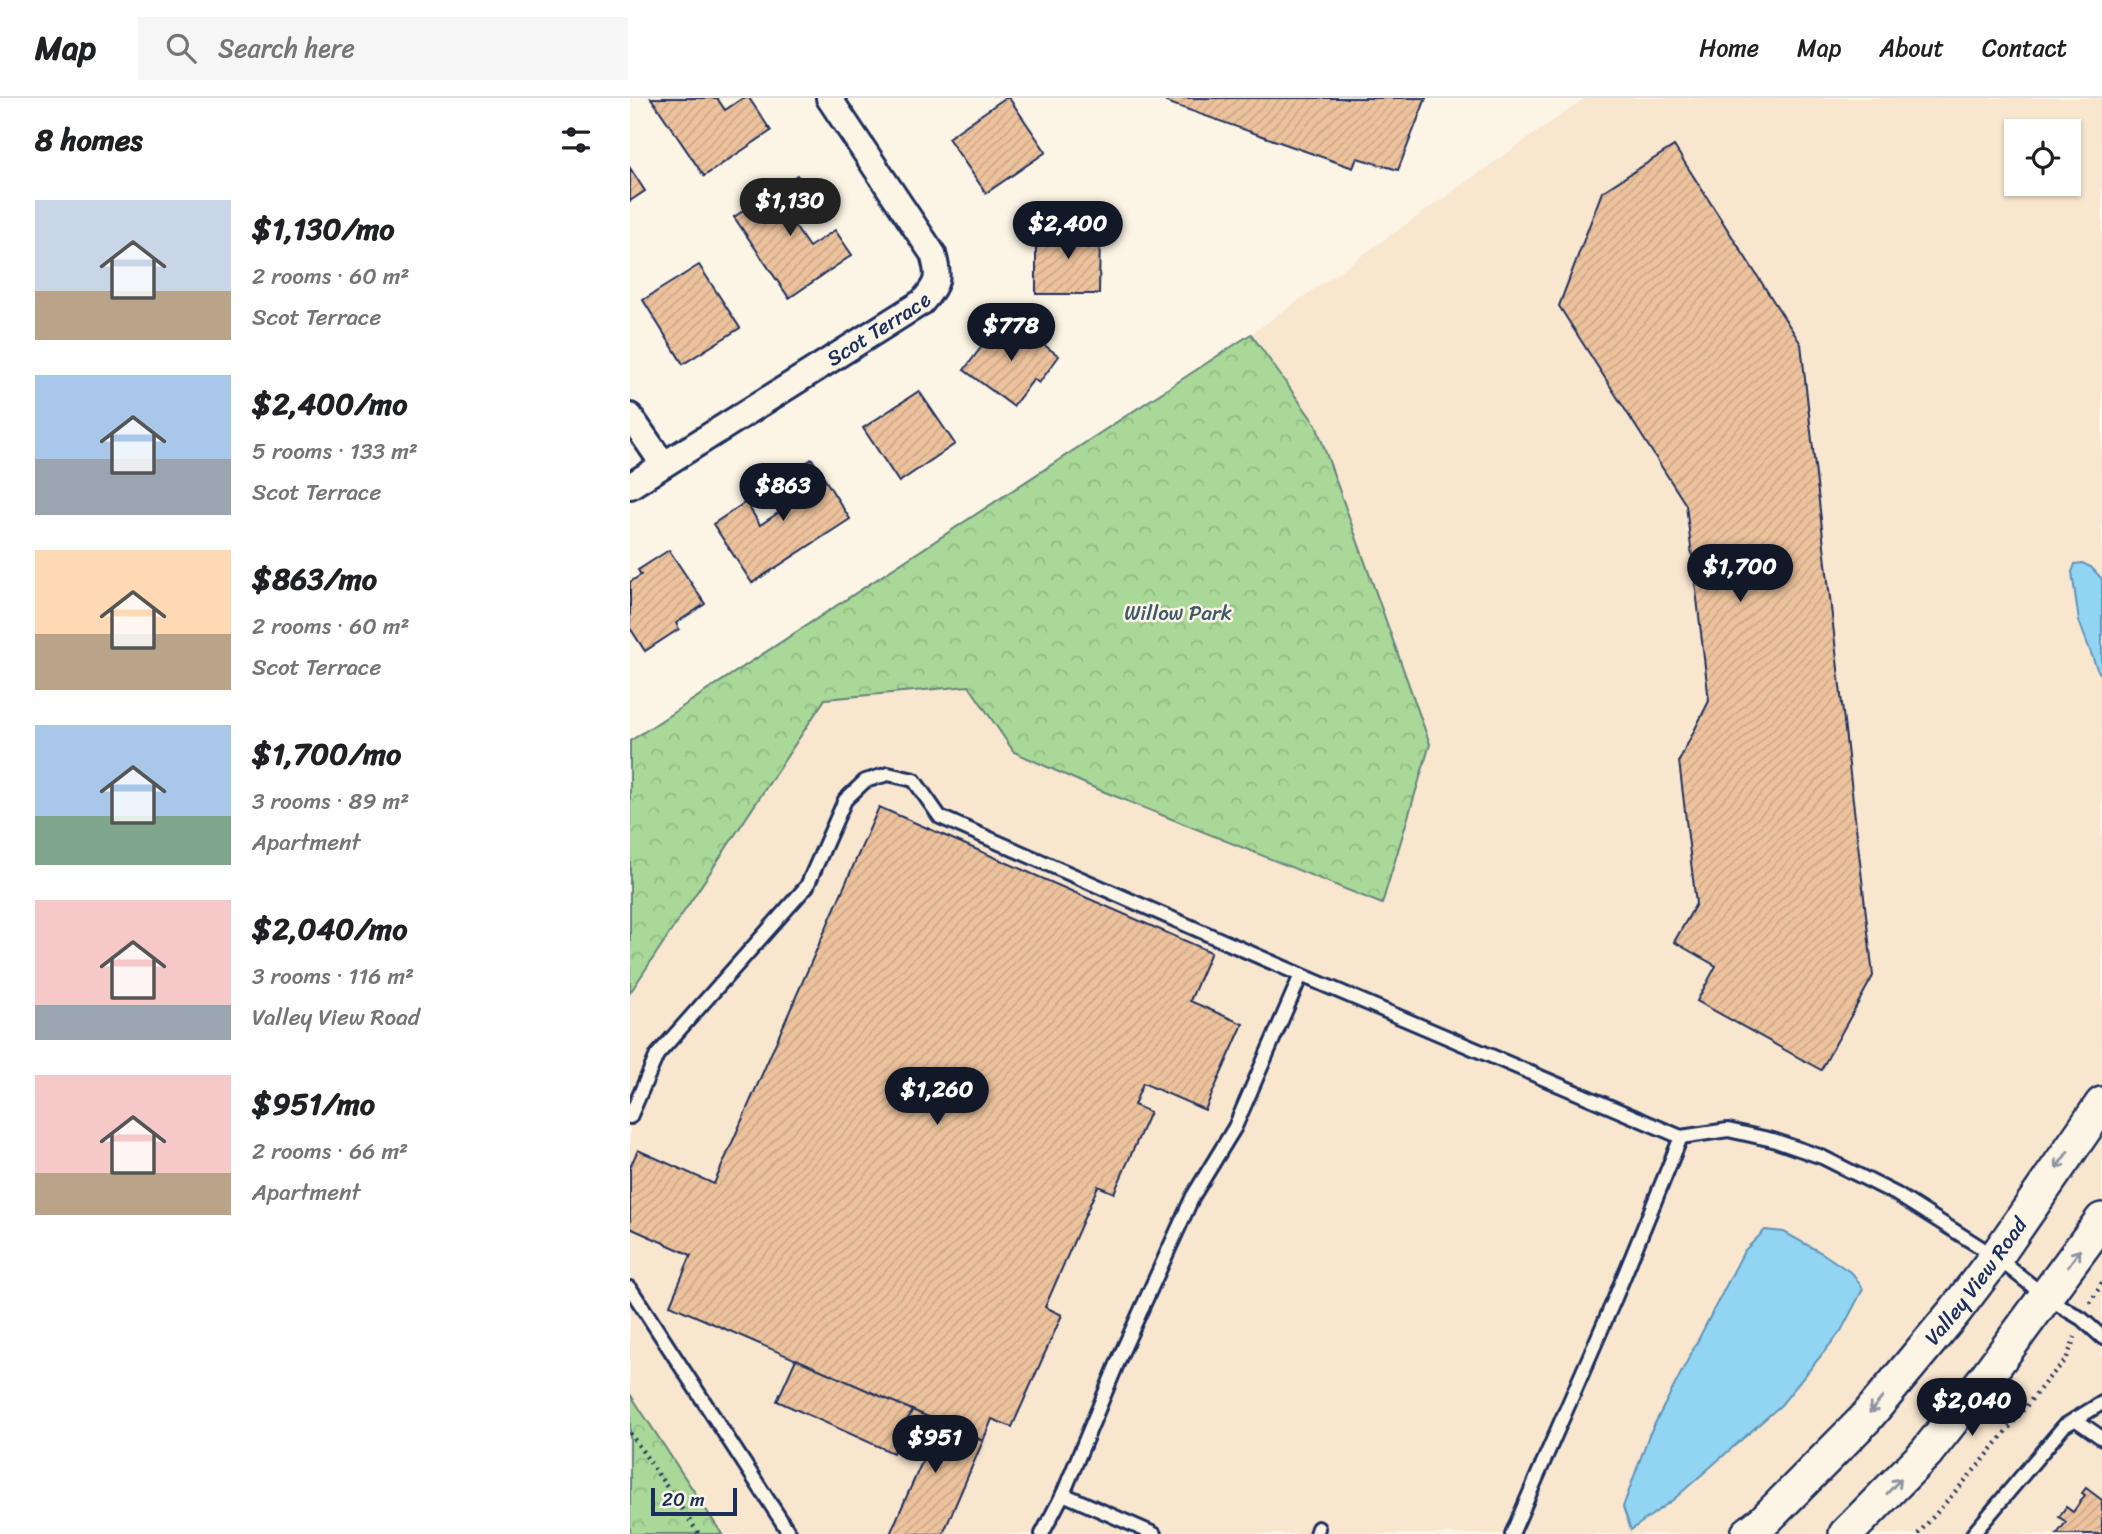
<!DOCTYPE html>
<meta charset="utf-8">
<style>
body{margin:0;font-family:Sriracha,sans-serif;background:#f6f6f6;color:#202124;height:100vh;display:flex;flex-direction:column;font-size:26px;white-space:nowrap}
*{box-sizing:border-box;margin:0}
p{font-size:23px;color:#757577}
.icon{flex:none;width:38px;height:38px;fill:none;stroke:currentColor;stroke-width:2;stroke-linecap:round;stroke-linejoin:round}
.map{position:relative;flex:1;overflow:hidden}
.panel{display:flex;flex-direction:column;background:#fff;width:630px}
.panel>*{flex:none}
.tools{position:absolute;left:1374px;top:21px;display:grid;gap:14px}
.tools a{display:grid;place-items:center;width:77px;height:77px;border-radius:0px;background:#fff;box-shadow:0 2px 5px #0004;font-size:35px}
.scale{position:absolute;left:21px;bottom:18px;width:86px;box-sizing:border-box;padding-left:7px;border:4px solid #1b2f5e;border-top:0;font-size:19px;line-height:24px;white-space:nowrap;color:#1b2f5e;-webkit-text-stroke:5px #fcf5e5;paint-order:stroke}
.price{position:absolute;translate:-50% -60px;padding:0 16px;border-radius:24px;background:#111827;color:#fff;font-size:23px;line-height:46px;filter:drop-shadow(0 2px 4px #0008)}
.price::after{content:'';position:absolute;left:50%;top:42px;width:21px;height:16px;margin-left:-10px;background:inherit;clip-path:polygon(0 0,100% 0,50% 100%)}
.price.current{background:#222;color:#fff}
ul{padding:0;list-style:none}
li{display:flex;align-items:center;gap:21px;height:175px;padding:0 35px}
li span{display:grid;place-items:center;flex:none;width:196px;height:140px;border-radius:0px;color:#555}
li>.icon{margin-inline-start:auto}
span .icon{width:84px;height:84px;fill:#fffc;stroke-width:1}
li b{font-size:30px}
h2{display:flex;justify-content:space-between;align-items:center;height:84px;padding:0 35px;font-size:30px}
header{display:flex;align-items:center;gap:42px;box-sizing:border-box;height:98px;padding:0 35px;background:#fff;border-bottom:2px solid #e0e0e0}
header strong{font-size:33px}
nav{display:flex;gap:38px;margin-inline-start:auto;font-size:24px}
.search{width:490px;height:63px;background:#f6f6f6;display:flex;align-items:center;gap:18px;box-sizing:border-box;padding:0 24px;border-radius:0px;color:#757577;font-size:26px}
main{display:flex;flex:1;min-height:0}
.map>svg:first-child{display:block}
.built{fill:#f8e6cf;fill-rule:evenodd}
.forest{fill:url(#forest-crowns);stroke:#62847b;stroke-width:2}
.water{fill:#91d5f3;stroke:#6293b7;stroke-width:2}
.building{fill:url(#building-hatch);stroke:#1b2f5e;stroke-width:2}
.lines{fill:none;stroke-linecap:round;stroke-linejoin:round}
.service-casing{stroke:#1b2f5e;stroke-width:18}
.minor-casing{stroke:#1b2f5e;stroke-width:30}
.secondary-casing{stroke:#1b2f5e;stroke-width:38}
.path{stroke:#1b2f5e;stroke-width:4.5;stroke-dasharray:2 5;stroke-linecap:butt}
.service{stroke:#fcf5e5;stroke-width:12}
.minor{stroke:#fcf5e5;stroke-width:24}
.secondary{stroke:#fcf5e5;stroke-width:33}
.oneway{stroke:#8c92a2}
.labels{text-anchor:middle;stroke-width:5;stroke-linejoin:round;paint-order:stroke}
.street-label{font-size:21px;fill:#1b2f5e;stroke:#fcf5e5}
.park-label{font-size:21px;fill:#3e596c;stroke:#fcf5e5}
</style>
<header>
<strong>Map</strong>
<div class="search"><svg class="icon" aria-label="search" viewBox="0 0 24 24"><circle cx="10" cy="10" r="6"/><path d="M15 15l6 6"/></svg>Search here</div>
<nav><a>Home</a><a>Map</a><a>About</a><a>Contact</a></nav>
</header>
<main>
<section class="panel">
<h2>8 homes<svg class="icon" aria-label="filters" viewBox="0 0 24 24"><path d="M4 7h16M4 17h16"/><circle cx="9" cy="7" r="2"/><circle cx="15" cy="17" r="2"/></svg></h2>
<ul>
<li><span style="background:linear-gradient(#c9d6e8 65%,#b9a48a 0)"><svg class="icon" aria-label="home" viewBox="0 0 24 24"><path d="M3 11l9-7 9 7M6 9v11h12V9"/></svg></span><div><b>$1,130/mo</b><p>2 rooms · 60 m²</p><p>Scot Terrace</p></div></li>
<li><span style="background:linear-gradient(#a9c7e8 60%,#9aa5b1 0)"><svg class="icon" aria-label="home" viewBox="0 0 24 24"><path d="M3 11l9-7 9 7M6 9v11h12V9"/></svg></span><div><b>$2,400/mo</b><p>5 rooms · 133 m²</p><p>Scot Terrace</p></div></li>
<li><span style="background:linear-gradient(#ffd9b3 60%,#b9a48a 0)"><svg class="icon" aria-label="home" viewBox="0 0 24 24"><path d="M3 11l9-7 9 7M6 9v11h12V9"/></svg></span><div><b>$863/mo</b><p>2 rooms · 60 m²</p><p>Scot Terrace</p></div></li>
<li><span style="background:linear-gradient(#a9c7e8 65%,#7fa58c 0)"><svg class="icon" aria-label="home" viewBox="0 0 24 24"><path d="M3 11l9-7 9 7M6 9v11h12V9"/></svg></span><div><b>$1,700/mo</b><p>3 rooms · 89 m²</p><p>Apartment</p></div></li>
<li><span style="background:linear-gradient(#f6c9c9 75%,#9aa5b1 0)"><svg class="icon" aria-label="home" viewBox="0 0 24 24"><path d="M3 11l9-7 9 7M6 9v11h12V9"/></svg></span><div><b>$2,040/mo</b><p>3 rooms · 116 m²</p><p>Valley View Road</p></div></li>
<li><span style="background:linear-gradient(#f6c9c9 70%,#b9a48a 0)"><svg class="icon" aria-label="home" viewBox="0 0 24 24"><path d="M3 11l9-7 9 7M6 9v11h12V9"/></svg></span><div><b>$951/mo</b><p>2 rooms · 66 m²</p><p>Apartment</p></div></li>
</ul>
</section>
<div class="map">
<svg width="1472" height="1436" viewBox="0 0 1472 1436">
<defs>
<pattern id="forest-crowns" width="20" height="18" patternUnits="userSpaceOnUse" patternTransform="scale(1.75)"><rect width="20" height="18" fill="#a9d898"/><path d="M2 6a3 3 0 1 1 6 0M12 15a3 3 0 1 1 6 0" fill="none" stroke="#91ba85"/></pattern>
<pattern id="building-hatch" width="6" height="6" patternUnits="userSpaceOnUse" patternTransform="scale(1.75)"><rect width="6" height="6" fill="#edc39d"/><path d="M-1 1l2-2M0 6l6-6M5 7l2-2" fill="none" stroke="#cba88a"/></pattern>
</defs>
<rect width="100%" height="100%" fill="#fcf5e5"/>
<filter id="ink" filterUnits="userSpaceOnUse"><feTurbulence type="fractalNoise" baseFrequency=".0143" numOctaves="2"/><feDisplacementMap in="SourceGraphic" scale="14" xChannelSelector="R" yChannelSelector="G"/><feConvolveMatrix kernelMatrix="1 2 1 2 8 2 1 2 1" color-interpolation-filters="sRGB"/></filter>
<g filter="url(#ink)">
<path class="built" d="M955 0H1472V1436H91L0 1297V898L195 601 339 588 384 654 705 381 621 236ZM1386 33H1438V86H1386Z"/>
<g class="forest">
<polygon points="621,236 686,327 800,646 752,806 460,688 384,654 339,588 195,601 0,895 0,643"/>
<polygon points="0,1296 92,1436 0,1436"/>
</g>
<g class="water">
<polygon points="1452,465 1461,469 1472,481 1472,578 1467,571 1449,523 1442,474 1445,466"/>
<polygon points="1135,1132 1154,1134 1192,1155 1223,1176 1233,1191 1211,1233 1151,1307 1044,1401 1001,1432 993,1409 1019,1337 1114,1153"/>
</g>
<g class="building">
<polygon points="21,0 87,0 95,12 113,0 119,0 141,33 74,78"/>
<polygon points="375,0 379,0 416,54 356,95 318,40"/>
<polygon points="538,0 796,0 768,72 727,60 723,70 536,4"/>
<polygon points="1044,48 1171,246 1243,878 1191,972 1067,903 1086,868 1044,844 1066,806 1049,663 1079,603 1056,407 929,208 972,94"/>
<polygon points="0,70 15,93 0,103"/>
<polygon points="167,77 188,106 162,124 179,149 205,132 222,157 159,200 104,119"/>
<polygon points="406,129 470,130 469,196 406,196"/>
<polygon points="69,167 110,230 53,266 13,202"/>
<polygon points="380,222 429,258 409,285 404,281 383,308 334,272 356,243 361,247"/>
<polygon points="289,293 325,346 269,384 233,330"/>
<polygon points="182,361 220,421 122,485 83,426 116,404 130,427 160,407 146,385"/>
<polygon points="39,452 75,506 46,525 49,531 15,553 0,530 0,484 11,477 8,472"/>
<polygon points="249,709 581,854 560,903 613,926 575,1012 513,985 504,1007 520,1014 484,1095 468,1088 415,1209 432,1217 382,1329 362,1321 353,1343 40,1207 61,1157 0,1130 0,1069 8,1052 84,1086"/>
<polygon points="166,1261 282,1312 263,1355 147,1303"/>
<polygon points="282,1312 353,1343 313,1436 260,1436 296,1355 269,1343"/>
<polygon points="1456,1390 1472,1402 1472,1436 1427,1436 1436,1424 1429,1419 1436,1409 1443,1414 1455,1397 1452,1395"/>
</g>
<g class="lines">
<defs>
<g id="service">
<polyline points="0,1019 27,957 177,788 215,702 235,683 258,676 284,682 310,719 671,877 1051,1039 1098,1032 1143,1042 1192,1059 1266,1096 1366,1159 1416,1199 1452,1221 1472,1239"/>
<polyline points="0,1190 160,1436"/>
<polyline points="1445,1321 1472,1340"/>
<polyline points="412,1436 433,1396"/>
<polyline points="524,1436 433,1396 492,1254 563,1098 605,1029 671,877"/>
<polyline points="686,1436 688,1430"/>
<polyline points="882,1436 985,1200 1051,1039"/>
<polyline points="1343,1436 1434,1328 1472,1305"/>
</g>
<g id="minor">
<polyline points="0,318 33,366"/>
<path id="s1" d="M0 388 292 204C308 186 310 180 303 156L199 0"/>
</g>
<g id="secondary">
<path id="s2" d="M1118 1436 1133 1424 1235 1321 1325 1213 1366 1159 1472 1006"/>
<polyline points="1216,1436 1296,1355 1357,1278 1472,1122"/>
</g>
</defs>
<use href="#service" class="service-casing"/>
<use href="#minor" class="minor-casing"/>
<use href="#secondary" class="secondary-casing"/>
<g class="path">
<polyline points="1460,1205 1472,1185"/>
<polyline points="0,1335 69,1436"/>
<polyline points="1288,1436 1354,1361 1417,1282 1436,1262 1445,1239"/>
</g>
<use href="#service" class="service"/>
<use href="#minor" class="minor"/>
<use href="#secondary" class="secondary"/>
</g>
<defs><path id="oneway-shaft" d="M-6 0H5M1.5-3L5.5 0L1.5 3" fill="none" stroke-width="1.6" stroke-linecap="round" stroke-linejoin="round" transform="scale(1.75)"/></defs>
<g class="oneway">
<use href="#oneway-shaft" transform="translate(1432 1062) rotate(125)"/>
<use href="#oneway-shaft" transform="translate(1444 1160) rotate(-54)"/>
<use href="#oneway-shaft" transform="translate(1246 1307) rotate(130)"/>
<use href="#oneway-shaft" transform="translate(1264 1388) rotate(-47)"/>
</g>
</g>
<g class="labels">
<g class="street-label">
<text dy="7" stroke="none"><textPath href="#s1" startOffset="294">Scot Terrace</textPath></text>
<text dy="7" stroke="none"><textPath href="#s2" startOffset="341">Valley View Road</textPath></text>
</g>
<g class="park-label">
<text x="548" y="522">Willow Park</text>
</g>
</g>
</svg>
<div class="tools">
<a><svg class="icon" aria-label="locate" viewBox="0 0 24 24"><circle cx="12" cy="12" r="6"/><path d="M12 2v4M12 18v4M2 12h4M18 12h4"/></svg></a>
</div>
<div class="scale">20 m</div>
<b class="price current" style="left:160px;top:140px">$1,130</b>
<b class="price" style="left:438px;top:163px">$2,400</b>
<b class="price" style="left:381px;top:265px">$778</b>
<b class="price" style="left:153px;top:425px">$863</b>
<b class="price" style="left:1110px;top:506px">$1,700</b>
<b class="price" style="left:307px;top:1029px">$1,260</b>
<b class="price" style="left:1342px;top:1340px">$2,040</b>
<b class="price" style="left:305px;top:1377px">$951</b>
</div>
</main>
